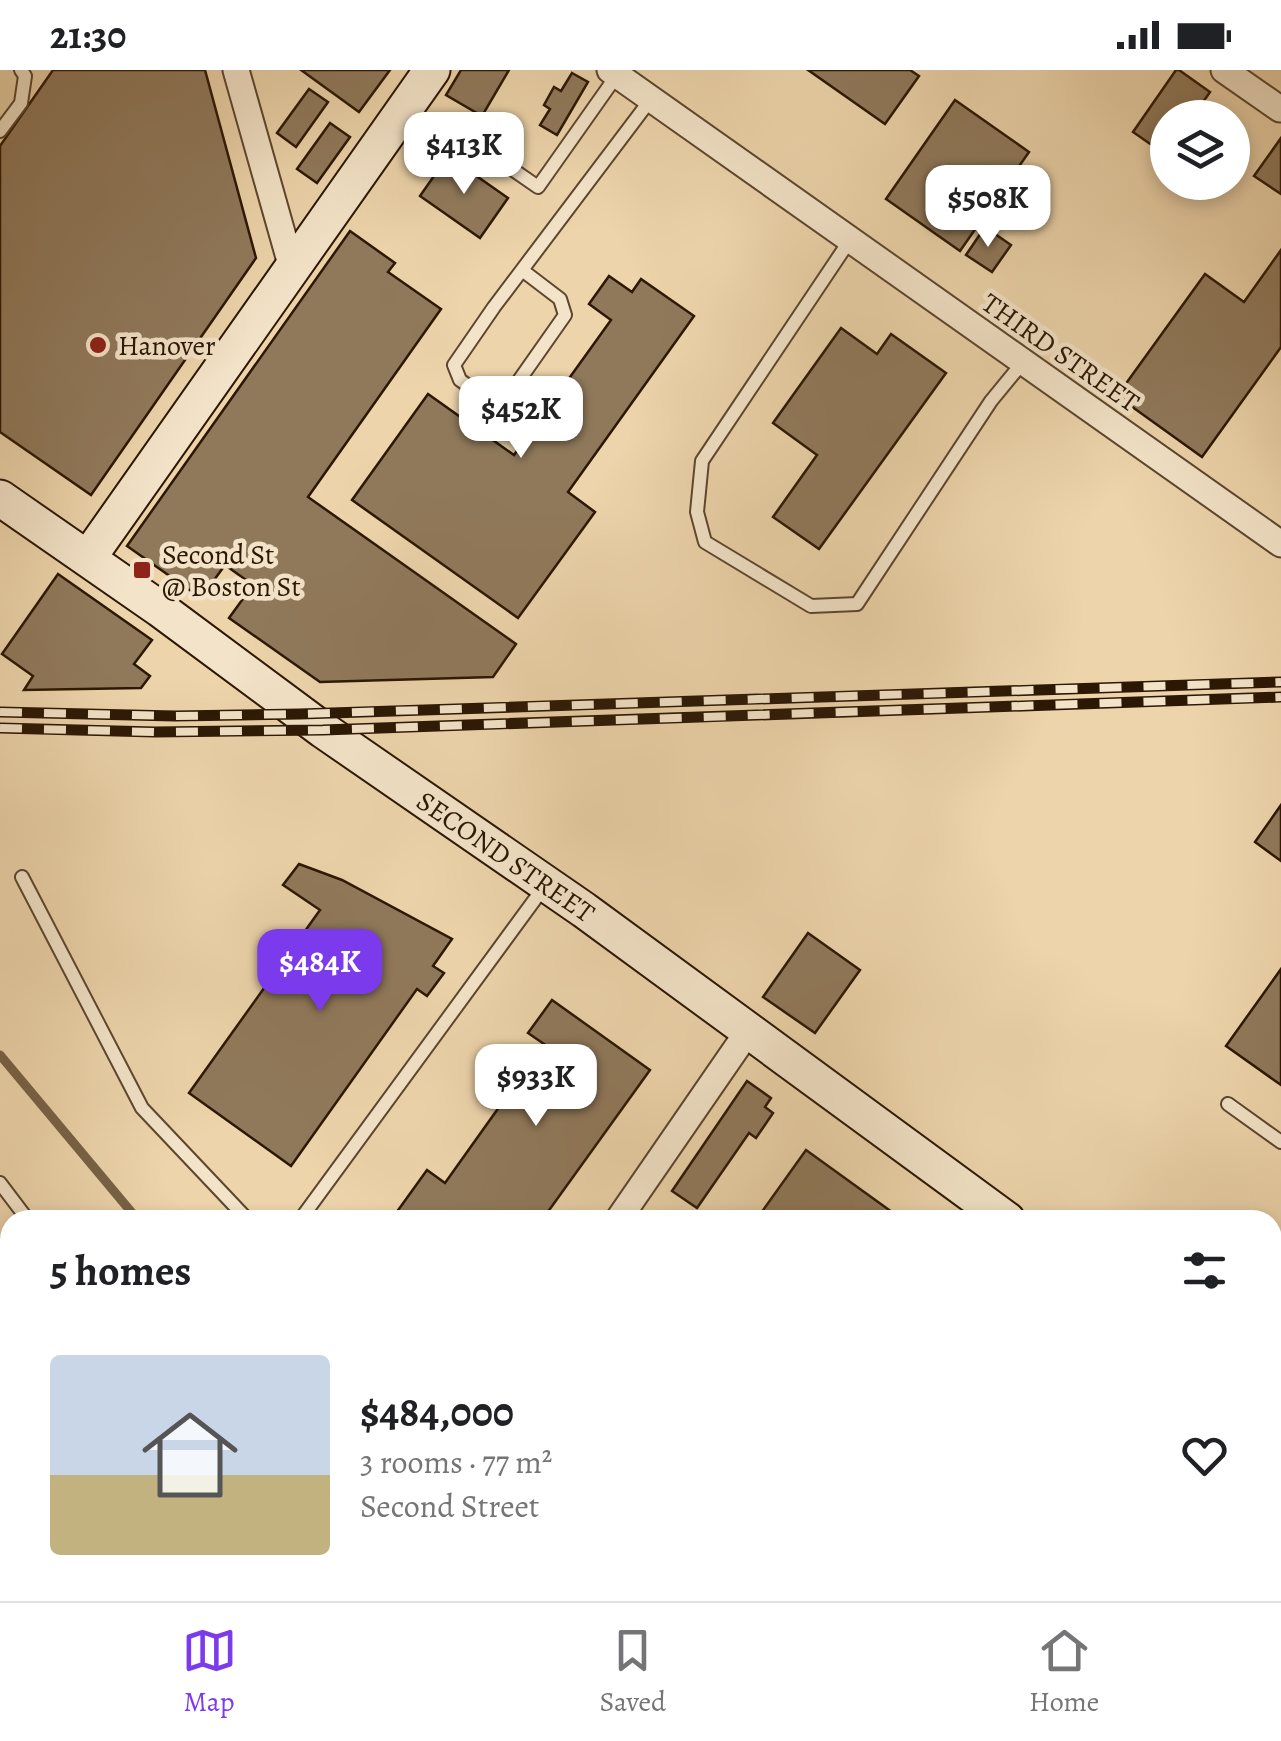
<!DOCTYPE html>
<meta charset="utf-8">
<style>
body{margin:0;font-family:Alegreya,serif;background:#f6f6f6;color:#202124;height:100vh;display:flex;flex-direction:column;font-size:38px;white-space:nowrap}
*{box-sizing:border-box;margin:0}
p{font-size:32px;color:#757577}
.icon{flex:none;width:55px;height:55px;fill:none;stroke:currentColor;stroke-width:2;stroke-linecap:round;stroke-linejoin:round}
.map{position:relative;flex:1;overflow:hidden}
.panel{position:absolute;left:0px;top:1140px;width:1282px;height:392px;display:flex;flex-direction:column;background:#fff;border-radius:30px 30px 0 0;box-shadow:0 5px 15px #0003}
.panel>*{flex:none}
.buttons{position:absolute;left:1150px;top:30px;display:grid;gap:20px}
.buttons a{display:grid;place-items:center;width:100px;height:100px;border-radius:50%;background:#fff;box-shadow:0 5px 15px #0003;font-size:50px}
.price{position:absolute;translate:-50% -85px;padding:0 22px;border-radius:20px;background:#fff;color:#222;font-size:32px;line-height:65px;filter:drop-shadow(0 2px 5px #0008)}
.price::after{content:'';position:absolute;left:50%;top:60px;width:30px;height:22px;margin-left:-15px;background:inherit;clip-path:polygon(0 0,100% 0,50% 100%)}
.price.selected{background:#7c3aed;color:#fff}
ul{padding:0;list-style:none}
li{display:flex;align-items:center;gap:30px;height:250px;padding:0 50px}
li span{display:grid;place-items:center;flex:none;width:280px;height:200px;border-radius:10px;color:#555}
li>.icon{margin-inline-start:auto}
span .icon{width:120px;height:120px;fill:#fffc;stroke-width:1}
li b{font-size:42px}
h2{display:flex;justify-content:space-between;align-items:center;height:120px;padding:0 50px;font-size:42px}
.status{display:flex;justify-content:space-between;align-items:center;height:70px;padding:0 50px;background:#fff;direction:ltr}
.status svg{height:28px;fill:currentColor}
.menu{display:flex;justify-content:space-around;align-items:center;height:140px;border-top:2px solid #e0e0e0;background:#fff;font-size:28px;color:#757577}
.menu a{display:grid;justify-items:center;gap:5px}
.menu .selected{color:#7c3aed}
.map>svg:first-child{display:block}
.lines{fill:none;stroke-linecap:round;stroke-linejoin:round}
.stream{stroke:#786246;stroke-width:9}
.building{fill:#90795b;stroke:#2b1704;stroke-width:2.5}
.lane-casing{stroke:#5c462e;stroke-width:16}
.street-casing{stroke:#5c462e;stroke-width:29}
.secondary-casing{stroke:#2b1704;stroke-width:39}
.lane{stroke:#f3e3c8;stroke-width:12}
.street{stroke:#f3e3c8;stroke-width:25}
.secondary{stroke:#f3e3c8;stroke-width:35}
.rail-casing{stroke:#2b1704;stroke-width:11}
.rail{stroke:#f3e3c8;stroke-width:8;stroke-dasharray:22;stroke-linecap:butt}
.poi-dot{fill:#8f2418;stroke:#f3e3c8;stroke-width:4}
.labels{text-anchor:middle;stroke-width:9;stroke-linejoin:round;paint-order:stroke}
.poi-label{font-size:28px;fill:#2b1704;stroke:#f3e3c8;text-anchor:start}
.street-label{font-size:28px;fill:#2b1704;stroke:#f3e3c8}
</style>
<div class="status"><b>21:30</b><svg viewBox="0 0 49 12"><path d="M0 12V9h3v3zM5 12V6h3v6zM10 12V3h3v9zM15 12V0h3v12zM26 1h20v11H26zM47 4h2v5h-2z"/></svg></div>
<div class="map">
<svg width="1281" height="1531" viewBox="0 0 1281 1531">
<rect width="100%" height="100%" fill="#edd4ab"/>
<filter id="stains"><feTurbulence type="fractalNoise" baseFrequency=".002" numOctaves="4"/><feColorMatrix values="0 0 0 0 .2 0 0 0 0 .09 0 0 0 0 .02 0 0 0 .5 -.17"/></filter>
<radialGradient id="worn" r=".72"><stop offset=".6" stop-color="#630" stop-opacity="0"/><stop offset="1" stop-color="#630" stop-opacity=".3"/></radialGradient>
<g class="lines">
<polyline class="stream" points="0,985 138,1150"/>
</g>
<g class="building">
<polygon points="53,0 205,0 256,188 91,425 0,362 0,76"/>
<polygon points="301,0 390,0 359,42"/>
<polygon points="461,0 509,0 482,46 446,25"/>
<polygon points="808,0 910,0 919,6 885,54"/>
<polygon points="1176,0 1179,0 1210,22 1192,48 1168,48 1166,85 1133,62"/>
<polygon points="572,3 588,12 557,65 540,55 550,39 544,35 554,17 561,21"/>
<polygon points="309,19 328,32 296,77 277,63"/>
<polygon points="955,30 1029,82 960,181 886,129"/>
<polygon points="330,53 350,67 317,113 297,99"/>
<polygon points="1281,68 1281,124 1254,106"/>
<polygon points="448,86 508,128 480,168 420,126"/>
<polygon points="985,157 1011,175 992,202 966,185"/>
<polygon points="350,161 395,193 388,202 441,239 308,427 516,574 493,607 320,612 229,548 253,515 225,495 201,528 127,476"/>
<polygon points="1281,180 1281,277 1202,387 1117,326 1205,204 1244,232"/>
<polygon points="609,206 632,222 641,209 694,246 568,422 595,442 518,548 352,430 428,324 514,385 611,250 589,234"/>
<polygon points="841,258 877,284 891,264 946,303 819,479 773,447 817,385 773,353"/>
<polygon points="58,504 152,570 134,594 150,606 141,618 24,620 33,606 2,584"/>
<polygon points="1281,735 1281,791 1255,772"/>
<polygon points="299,794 342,810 452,869 433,896 444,903 427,926 417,919 291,1096 189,1023 320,840 283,815"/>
<polygon points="808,863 860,900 815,963 763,927"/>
<polygon points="1281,899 1281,1015 1226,976"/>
<polygon points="552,930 650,1000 542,1150 391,1150 427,1100 445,1113 544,974 528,963"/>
<polygon points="747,1011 771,1028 765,1037 773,1043 756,1068 749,1063 697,1138 672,1121"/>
<polygon points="806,1080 903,1150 756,1150"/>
<polygon points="1272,1416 1281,1422 1281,1531 983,1531 971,1522 1272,1522"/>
</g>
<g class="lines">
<defs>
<g id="lane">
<polyline points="402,45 430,64 493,86 538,117 617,5"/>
<polyline points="0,61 21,33 25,6 21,0"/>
<polyline points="850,170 702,391 697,442 705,472 811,536 857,534 991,331 1023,292"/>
<polyline points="522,200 560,229 565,245 506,329 492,333 460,310 454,295 494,237 651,29"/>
<polyline points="22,807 142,1038 248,1150"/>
<polyline points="1228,1034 1281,1072"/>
<polyline points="0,1113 28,1150"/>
<polyline points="300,1150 544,817"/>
<polyline points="0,1215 10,1220"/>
<polyline points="0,1249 10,1249"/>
<polyline points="0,1409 10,1410"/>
<polyline points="862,1524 870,1531"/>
<polyline points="0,1528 22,1531"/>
<polyline points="729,1531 729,1530"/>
</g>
<g id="street">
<polyline points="236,0 292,198"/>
<polyline points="610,0 1281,474"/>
<polyline points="1224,0 1280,39"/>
<polyline points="618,1150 749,960"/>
<polyline points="472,1531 474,1522"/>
</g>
<g id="secondary">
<path id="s1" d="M0 428 160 539 323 660 584 840 1007 1150"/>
<polyline points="88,488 432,0"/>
<polyline points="1272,1340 1281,1346"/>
</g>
</defs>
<use href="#lane" class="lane-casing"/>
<use href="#street" class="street-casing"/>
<use href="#secondary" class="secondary-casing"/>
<use href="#lane" class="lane"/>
<use href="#street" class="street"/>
<use href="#secondary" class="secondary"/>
<defs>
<g id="rail">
<polyline points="0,642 175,646 300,644 1281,612"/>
<polyline points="0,658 155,662 323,660 1281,627"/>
</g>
</defs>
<use href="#rail" class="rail-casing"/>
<use href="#rail" class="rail"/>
</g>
<g class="poi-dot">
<circle cx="98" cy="275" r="10"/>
<rect x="132" y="490" width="20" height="20" rx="5"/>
</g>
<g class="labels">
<g class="poi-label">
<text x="118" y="285">Hanover</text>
<text x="162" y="494">Second St<tspan x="162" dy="32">@ Boston St</tspan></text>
</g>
<g class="street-label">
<text transform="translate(1061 282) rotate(35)" y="10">THIRD STREET</text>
<text dy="10" stroke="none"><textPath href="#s1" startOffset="620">SECOND STREET</textPath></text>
</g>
</g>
<rect width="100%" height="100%" filter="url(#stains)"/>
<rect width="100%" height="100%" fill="url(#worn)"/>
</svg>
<div class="buttons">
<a><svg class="icon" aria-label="layers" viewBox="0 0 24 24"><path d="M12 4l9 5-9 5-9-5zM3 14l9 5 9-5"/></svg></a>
</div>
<b class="price" style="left:464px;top:127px">$413K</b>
<b class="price" style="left:988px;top:180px">$508K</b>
<b class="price" style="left:521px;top:391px">$452K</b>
<b class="price selected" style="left:320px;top:944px">$484K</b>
<b class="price" style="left:536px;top:1059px">$933K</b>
<section class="panel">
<h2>5 homes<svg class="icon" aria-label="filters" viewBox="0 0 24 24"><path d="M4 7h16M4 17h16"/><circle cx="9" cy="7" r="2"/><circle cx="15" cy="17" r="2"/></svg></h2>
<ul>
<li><span style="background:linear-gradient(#c9d6e8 60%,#c2b280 0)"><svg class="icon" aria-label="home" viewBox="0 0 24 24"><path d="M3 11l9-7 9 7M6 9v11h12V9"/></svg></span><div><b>$484,000</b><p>3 rooms · 77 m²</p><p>Second Street</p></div><svg class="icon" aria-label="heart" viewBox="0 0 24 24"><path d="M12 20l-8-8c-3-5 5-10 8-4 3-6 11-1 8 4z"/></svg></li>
</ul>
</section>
</div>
<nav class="menu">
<a class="selected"><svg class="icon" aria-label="map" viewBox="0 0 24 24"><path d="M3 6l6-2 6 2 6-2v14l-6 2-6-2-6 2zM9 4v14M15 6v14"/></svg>Map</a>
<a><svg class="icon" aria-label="saved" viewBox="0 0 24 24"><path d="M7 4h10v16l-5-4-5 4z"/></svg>Saved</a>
<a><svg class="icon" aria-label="home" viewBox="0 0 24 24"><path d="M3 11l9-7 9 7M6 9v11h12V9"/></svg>Home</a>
</nav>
